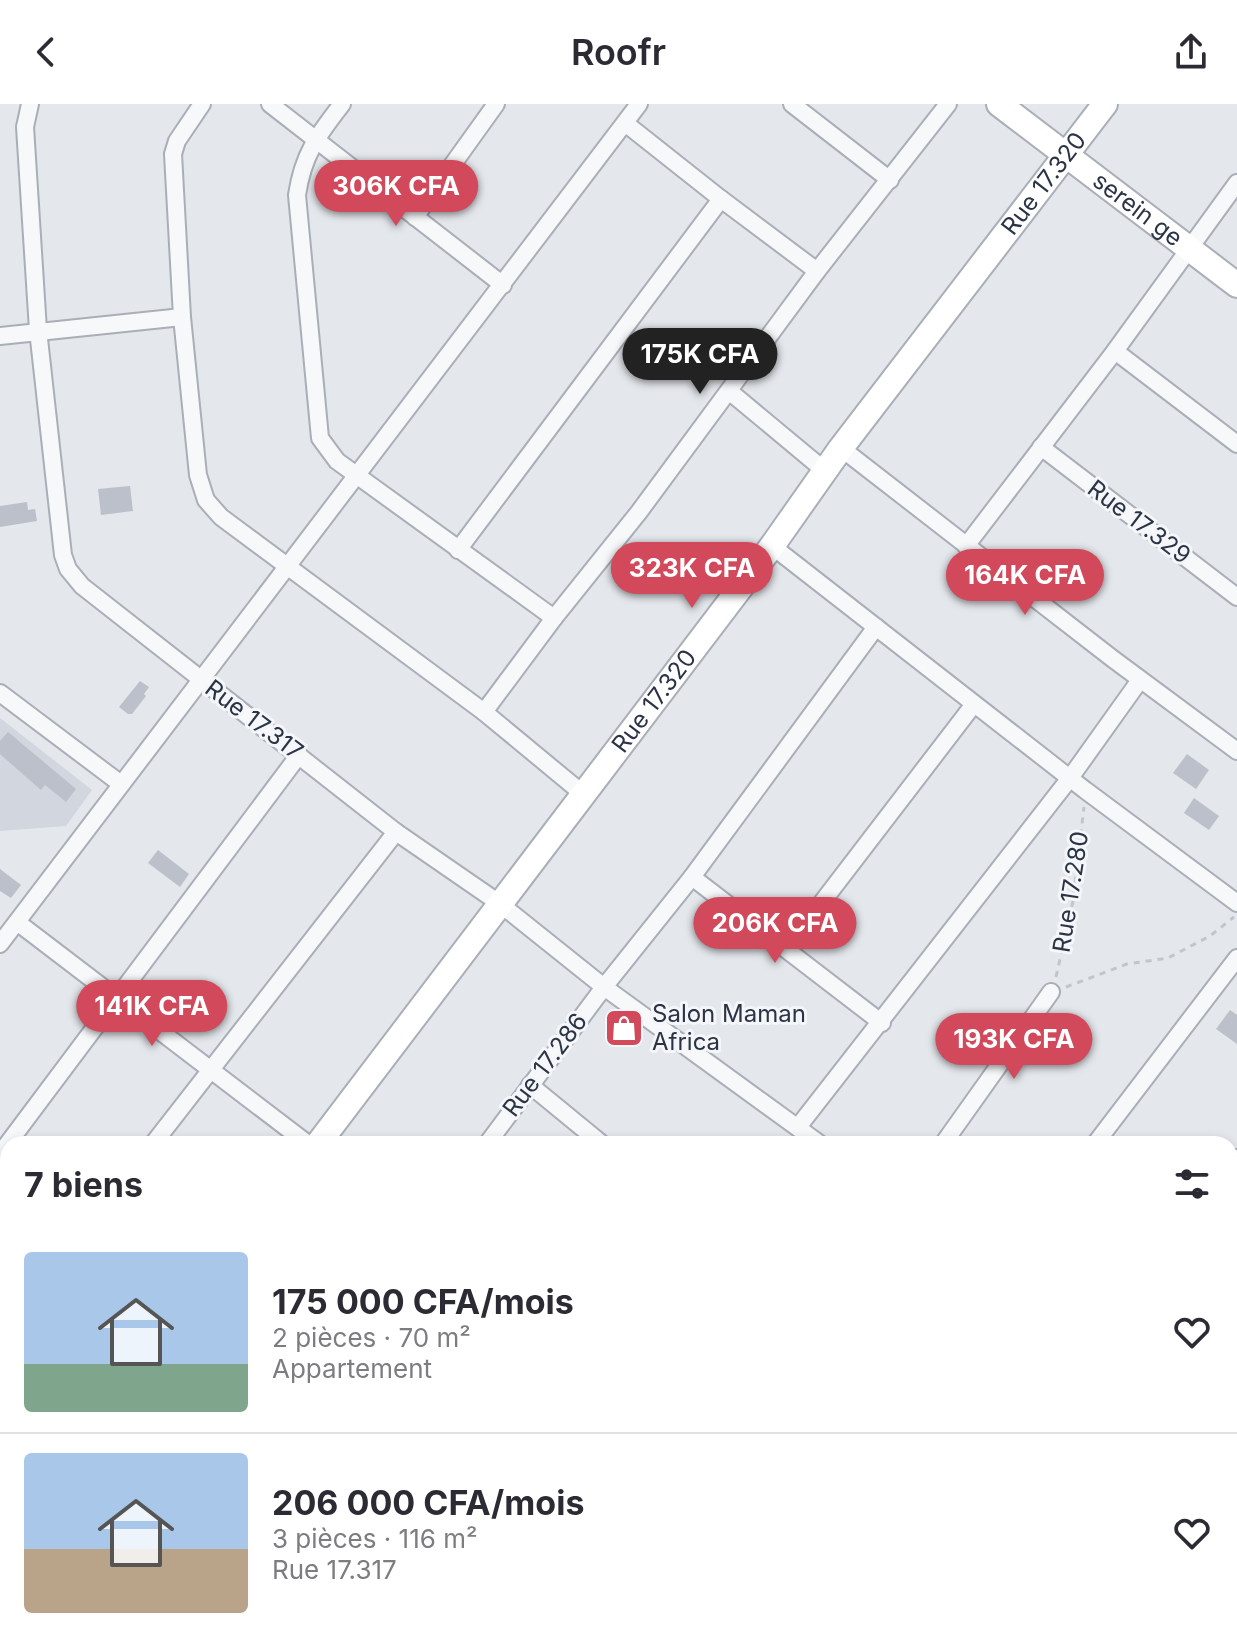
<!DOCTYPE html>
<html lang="fr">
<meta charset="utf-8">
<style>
body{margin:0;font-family:Inter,sans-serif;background:#f2f2f3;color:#2b2b33;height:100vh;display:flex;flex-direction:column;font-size:30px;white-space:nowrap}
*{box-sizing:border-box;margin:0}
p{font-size:26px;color:#7c7c81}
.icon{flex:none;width:44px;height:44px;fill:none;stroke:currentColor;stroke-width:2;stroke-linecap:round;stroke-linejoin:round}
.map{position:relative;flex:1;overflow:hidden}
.sheet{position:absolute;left:0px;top:1032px;width:1238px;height:512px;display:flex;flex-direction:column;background:#fff;border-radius:24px 24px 0 0;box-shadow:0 4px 12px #0003}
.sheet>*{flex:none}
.price{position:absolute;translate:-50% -68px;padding:0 18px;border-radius:28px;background:#d1495b;color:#fff;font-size:26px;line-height:52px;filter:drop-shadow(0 2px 4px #0008)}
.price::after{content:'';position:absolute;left:50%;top:48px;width:24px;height:18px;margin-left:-12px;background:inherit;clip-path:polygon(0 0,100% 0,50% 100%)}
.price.on{background:#222;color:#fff}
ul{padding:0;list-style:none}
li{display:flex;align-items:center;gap:24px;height:200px;padding:0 24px}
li+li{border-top:2px solid #e1e1e2}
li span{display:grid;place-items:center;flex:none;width:224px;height:160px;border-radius:8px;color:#555}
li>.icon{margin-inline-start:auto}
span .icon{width:96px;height:96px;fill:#fffc;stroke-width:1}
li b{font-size:34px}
h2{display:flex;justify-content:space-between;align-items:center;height:96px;padding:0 24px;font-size:34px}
header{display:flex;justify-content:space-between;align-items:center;height:104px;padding:0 24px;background:#fff;font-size:36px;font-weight:600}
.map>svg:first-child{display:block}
.built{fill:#d2d6de}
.building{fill:#bbc0ca}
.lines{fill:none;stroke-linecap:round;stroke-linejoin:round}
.street-casing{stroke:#a9aeb7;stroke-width:20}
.secondary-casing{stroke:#a9aeb7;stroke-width:28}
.path{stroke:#c2c5cb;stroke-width:3;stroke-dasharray:6 6;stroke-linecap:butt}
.street{stroke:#f7f8fa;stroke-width:16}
.secondary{stroke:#fff;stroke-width:24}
.labels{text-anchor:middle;stroke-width:6;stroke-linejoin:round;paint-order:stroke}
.street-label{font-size:24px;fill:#2b3445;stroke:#f4f6f9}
.poi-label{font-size:24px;fill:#2b3445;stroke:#f4f6f9;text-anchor:start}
</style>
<header><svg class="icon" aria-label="back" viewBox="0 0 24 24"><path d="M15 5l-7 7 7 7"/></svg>Roofr<svg class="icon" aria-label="share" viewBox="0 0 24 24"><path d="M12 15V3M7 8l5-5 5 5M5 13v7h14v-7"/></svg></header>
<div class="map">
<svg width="1237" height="1544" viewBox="0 0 1237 1544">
<rect width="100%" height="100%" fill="#e4e7ec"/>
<polygon class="built" points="0,614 92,686 66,722 0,727"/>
<g class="building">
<polygon points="130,382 133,407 101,411 98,385"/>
<polygon points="27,398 28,406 35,405 37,417 0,423 0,402"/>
<polygon points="140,577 149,583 144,590 146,592 132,610 128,610 119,603"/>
<polygon points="8,628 76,685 66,698 45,681 41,686 0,650 0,637"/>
<polygon points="1187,650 1209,666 1196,685 1173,669"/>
<polygon points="1194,694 1219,712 1209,726 1184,709"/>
<polygon points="158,746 189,770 180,783 148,759"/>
<polygon points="0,765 21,781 11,794 0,787"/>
<polygon points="1230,906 1237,911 1237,940 1216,925"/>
</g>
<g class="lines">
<defs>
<g id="street">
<polyline points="30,0 25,23 38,226 63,451 68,465 82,482 396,728 499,799 604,883 820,1040"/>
<polyline points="202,0 177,37 173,50 182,213 198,371 206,396 221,413 484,608 582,689"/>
<polyline points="270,0 503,181"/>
<path d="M342 0C317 32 303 51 297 91L320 334 337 357 554 514"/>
<polyline points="792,0 890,76"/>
<polyline points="625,19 721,95 817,167"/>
<polyline points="415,113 496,0"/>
<polyline points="0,232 182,213"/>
<polyline points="1115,247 1237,340"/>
<polyline points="729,287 824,366"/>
<polyline points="1041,343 1237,493"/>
<polyline points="841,344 1113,555 1237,647"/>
<polyline points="772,442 1085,686 1237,799"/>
<polyline points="966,442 1115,247 1237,79"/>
<polyline points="458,446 721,95"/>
<polyline points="0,589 121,680"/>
<polyline points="484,608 554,514 639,408 817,167 948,0"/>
<polyline points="692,773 882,919"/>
<polyline points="17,818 308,1040"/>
<polyline points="0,840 639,0"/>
<polyline points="787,844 974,600"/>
<polyline points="530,981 602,1040"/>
<polyline points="798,1023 1070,674 1140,576"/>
<polyline points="153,1040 396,728"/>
<polyline points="487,1040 604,883 692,773 876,523"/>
<polyline points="943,1040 1051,888"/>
<polyline points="1095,1040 1237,854"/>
<polyline points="0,1050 299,651"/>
<polyline points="1230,1063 1237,1054"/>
<polyline points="1230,1180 1237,1185"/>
<polyline points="0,1243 8,1232"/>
<polyline points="1230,1361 1237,1367"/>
<polyline points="1230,1475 1237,1466"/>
<polyline points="539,1536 549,1544"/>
<polyline points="104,1544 110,1536"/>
<polyline points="256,1544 262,1536"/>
<polyline points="410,1544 416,1536"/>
<polyline points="558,1544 564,1536"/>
<polyline points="710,1544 717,1536"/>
<polyline points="864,1544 871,1536"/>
<polyline points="1020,1544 1026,1536"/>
<polyline points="1177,1544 1184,1536"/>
</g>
<g id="secondary">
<path id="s1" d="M999 0 1237 181"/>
<path id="s2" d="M318 1040 772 442 841 344 1105 0"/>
<polyline points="0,1460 8,1449"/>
</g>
</defs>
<use href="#street" class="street-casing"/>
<use href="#secondary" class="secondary-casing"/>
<g class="path">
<polyline points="1056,873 1073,797 1084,703"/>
<polyline points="1066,883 1127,860 1168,854 1210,832 1234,813"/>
</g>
<use href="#street" class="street"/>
<use href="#secondary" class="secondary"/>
</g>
<defs>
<symbol id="shop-square" viewBox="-11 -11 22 22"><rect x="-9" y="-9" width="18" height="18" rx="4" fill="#d1495b" stroke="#f4f6f9"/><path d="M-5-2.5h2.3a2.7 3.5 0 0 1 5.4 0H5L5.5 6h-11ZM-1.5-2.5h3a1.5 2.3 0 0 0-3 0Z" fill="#fff"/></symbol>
</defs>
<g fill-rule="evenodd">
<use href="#shop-square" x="602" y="902" width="44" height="44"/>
</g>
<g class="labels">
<g class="street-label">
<text dy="8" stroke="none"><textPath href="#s2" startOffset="1204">Rue 17.320</textPath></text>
<text dy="8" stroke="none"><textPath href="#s1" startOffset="174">serein ge</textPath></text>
<text transform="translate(1139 418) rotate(37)" y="8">Rue 17.329</text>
<text dy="8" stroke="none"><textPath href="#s2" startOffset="556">Rue 17.320</textPath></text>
<text transform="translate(254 616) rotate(37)" y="8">Rue 17.317</text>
<text transform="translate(1071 788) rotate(-81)" y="8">Rue 17.280</text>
<text transform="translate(545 961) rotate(-53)" y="8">Rue 17.286</text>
</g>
<g class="poi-label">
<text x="652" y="918">Salon Maman<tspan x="652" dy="28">Africa</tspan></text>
</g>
</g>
</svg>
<b class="price" style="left:396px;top:124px">306K CFA</b>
<b class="price on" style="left:700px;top:292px">175K CFA</b>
<b class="price" style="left:692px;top:506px">323K CFA</b>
<b class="price" style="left:1025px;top:513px">164K CFA</b>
<b class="price" style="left:775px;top:861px">206K CFA</b>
<b class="price" style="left:152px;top:944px">141K CFA</b>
<b class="price" style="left:1014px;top:977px">193K CFA</b>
<section class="sheet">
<h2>7 biens<svg class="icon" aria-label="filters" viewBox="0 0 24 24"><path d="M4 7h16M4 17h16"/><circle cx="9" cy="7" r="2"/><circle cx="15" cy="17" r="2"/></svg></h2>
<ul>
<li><span style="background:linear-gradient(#a9c7e8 70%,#7fa58c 0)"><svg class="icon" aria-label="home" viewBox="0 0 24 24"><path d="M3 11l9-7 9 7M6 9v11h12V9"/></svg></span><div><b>175 000 CFA/mois</b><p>2 pièces · 70 m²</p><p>Appartement</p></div><svg class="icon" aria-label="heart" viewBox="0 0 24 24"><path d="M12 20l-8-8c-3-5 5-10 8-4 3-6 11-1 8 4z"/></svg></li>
<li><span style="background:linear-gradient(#a9c7e8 60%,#b9a48a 0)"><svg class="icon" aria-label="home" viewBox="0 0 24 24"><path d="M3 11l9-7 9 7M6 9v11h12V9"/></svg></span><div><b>206 000 CFA/mois</b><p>3 pièces · 116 m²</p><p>Rue 17.317</p></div><svg class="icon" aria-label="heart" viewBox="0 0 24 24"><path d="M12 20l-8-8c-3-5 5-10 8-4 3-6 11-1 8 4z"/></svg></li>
</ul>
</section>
</div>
